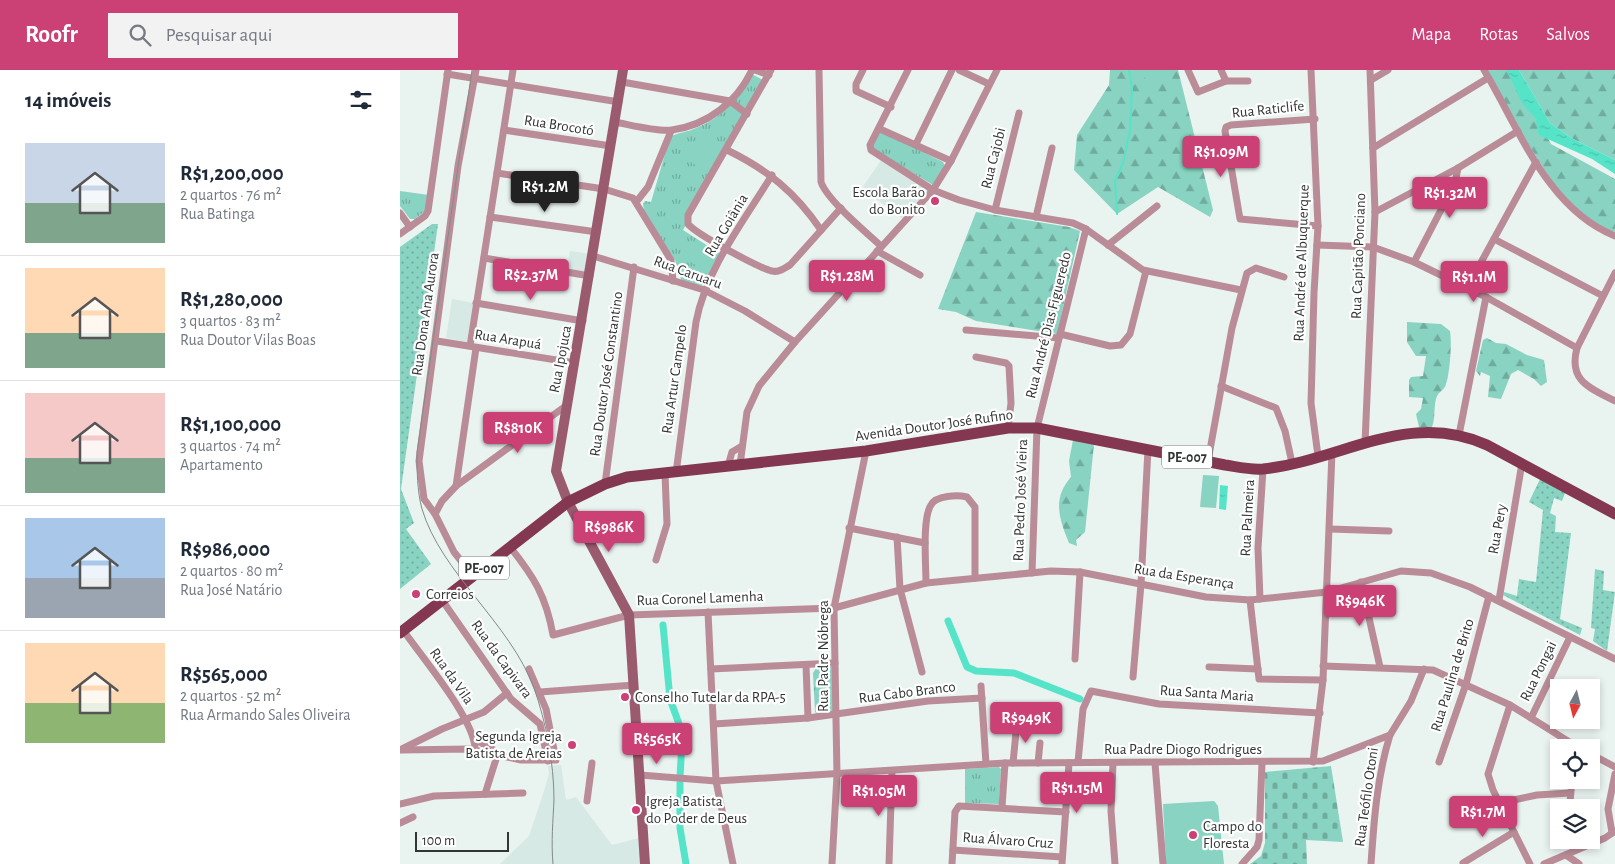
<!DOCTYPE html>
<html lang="pt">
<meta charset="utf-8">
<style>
body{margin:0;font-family:"Alegreya Sans",sans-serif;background:#f2f2f3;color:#1f2937;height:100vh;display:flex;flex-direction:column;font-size:19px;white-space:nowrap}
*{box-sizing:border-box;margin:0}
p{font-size:16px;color:#747a83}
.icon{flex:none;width:28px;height:28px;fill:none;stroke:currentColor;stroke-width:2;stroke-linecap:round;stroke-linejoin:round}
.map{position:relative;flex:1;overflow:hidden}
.side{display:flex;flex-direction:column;background:#fff;width:400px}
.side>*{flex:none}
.needle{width:32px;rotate:187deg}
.fabs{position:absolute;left:1150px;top:609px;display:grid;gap:10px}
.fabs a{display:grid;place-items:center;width:50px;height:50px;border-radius:0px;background:#fff;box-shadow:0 2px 8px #0003;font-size:25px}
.scale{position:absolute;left:15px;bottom:12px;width:94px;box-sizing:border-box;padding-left:5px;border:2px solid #313534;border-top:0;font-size:14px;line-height:18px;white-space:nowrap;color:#313534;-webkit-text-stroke:4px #fff;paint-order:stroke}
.price{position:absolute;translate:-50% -42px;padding:0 11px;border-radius:5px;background:#cb4075;color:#fff;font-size:16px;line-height:32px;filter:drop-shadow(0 1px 2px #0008)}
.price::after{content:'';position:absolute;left:50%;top:30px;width:15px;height:11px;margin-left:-8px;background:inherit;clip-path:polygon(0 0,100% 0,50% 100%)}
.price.selected{background:#222;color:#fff}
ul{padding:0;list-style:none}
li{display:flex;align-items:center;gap:15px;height:125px;padding:0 25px}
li+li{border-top:1px solid #e0e1e3}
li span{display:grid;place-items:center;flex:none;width:140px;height:100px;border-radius:0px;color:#555}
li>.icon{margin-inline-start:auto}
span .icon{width:60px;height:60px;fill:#fffc;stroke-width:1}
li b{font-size:21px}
h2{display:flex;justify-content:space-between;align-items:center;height:60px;padding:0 25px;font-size:21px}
header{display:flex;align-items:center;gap:30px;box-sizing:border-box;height:70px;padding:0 25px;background:#cb4075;color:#fff}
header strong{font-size:24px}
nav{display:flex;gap:28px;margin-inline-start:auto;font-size:18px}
.search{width:350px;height:45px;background:#f2f2f3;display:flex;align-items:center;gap:12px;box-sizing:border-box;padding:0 18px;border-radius:0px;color:#747a83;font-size:19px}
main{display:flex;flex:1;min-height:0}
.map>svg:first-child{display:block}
.built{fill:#d6e9e4}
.grass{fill:url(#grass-dots)}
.forest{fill:url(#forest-firs)}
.cemetery{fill:url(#cemetery-stones)}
.park{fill:url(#park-tufts)}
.garden{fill:#88d3c1}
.water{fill:url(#water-ripples)}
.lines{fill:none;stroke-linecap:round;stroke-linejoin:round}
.stream{stroke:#56e4c9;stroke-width:2}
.canal{stroke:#56e4c9;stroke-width:7}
.street{stroke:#ba8c98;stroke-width:7}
.secondary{stroke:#9b5b6e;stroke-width:10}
.primary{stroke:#833751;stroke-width:11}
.tram{stroke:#838a88;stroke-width:1}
.poi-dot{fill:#cb4075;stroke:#fff;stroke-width:2}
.labels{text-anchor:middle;stroke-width:4.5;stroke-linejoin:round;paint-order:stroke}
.shield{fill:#fff;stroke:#6f7271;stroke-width:1}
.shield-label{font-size:14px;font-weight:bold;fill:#313534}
.street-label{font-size:15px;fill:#313534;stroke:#fff}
.poi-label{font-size:15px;fill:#313534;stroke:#fff;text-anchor:start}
</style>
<header>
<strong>Roofr</strong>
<div class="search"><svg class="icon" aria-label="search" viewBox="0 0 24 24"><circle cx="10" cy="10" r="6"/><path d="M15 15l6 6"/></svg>Pesquisar aqui</div>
<nav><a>Mapa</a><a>Rotas</a><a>Salvos</a></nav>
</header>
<main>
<section class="side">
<h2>14 imóveis<svg class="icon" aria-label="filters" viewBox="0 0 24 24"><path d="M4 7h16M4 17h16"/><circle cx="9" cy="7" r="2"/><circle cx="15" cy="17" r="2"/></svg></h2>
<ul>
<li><span style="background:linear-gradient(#c9d6e8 60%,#7fa58c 0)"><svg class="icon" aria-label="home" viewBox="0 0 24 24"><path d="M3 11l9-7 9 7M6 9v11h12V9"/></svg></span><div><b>R$1,200,000</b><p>2 quartos · 76 m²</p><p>Rua Batinga</p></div></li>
<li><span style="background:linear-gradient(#ffd9b3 65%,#7fa58c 0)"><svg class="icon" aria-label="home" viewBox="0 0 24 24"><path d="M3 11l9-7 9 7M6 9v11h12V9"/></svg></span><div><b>R$1,280,000</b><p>3 quartos · 83 m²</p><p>Rua Doutor Vilas Boas</p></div></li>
<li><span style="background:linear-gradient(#f6c9c9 65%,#7fa58c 0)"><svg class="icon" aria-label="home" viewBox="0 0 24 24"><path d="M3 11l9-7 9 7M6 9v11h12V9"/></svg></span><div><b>R$1,100,000</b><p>3 quartos · 74 m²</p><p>Apartamento</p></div></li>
<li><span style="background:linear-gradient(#a9c7e8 60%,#9aa5b1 0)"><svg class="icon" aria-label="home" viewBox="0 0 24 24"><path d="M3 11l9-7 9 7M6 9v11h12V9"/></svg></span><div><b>R$986,000</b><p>2 quartos · 80 m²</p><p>Rua José Natário</p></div></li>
<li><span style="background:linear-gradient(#ffd9b3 60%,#8fb573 0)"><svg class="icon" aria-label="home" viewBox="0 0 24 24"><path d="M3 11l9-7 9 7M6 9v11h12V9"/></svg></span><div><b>R$565,000</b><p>2 quartos · 52 m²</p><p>Rua Armando Sales Oliveira</p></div></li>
</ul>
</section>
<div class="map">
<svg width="1215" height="794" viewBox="0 0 1215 794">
<defs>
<pattern id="grass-dots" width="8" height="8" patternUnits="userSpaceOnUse" patternTransform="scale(1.25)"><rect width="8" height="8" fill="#88d3c1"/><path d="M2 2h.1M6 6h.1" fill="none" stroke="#70ac9e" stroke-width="1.8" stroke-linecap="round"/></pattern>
<pattern id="forest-firs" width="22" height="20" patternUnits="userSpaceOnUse" patternTransform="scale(1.25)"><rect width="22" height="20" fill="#88d3c1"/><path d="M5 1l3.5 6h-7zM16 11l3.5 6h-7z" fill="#70ac9e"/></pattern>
<pattern id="cemetery-stones" width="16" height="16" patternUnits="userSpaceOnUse" patternTransform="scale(1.25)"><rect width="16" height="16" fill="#88d3c1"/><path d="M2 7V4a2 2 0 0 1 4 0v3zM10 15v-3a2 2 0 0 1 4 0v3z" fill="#70ac9e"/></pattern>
<pattern id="park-tufts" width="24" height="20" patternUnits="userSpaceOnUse" patternTransform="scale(1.25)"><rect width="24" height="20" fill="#88d3c1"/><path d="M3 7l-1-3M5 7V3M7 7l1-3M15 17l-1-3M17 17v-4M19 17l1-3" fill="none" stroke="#70ac9e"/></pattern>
<pattern id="water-ripples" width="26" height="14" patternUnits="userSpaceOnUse" patternTransform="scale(1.25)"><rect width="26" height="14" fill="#56e4c9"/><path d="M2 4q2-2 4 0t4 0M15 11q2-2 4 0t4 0" fill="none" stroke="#4bc4ad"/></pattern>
</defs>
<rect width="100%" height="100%" fill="#e9f3f0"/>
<g class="built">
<polygon points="482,89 528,120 503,149 462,118"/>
<polygon points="170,181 191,184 185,202 167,199"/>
<polygon points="52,229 73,233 67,272 46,268"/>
<polygon points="161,695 166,730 176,727 212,775 239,768 242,794 100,794 129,766 144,721 149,704 148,696"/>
</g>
<g class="grass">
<polygon points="32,154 38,154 1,419 14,453 6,459 31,494 0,519 0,177"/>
<polygon points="1141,407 1165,423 1162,431 1154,428 1150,443 1156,446 1155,462 1171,463 1160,549 1182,558 1180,565 1103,525 1104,522 1117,526 1119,509 1136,512 1143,440 1129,432"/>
<polygon points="1195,499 1204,501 1203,520 1215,522 1207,581 1193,571 1195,559 1191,558"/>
</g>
<g class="forest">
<polygon points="710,0 778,0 813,140 810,147 758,117 717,144 674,100 677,65 709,15"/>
<polygon points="1081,0 1112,0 1151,74 1215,109 1215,162 1199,158 1160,124"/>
<polygon points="1119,0 1215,0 1215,90 1173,69 1150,53"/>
<polygon points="576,142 669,157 680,161 657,264 576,251 556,242 538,239"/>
<path d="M1007 252 1041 254 1050 261C1052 274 1050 305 1045 317 1043 320 1039 322 1037 326 1033 335 1036 347 1032 357H1019L1016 344 1021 339 1023 328 1009 327V310L1011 307 1023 306 1026 286H1016L1007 272Z"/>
<polygon points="1087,268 1096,273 1106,274 1127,285 1144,290 1147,312 1141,316 1134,309 1118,300 1111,304 1101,329 1088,327 1090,306 1081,302 1080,306 1076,301 1083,270"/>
<path d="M673 370 694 374 685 462 676 470 677 476 669 473C659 448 652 429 671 407L669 391Z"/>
</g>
<polygon class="cemetery" points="931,696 943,772 906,770 907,794 850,794 861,786 865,773 865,702"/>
<g class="park">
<path d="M348 2 367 12 283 160 319 183 321 187 302 216 282 212 275 190 244 141 243 134 245 131 251 132 270 67C279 62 288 62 296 58 329 44 332 32 348 2Z"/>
<polygon points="481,61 543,92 545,96 533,115 471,78 478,63"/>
<polygon points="0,121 29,125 25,141 15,149 10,149 0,136"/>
<polygon points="417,597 433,597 436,641 418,645 415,642 413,603"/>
<polygon points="599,697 601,699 599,734 565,733 565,699"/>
</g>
<g class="garden">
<polygon points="743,0 763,0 766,13 748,18"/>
<polygon points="304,64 320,72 306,100 290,92"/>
<polygon points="290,170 316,185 307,201 281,187"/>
<polygon points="803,405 819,406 816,438 800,437"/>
<polygon points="814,731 818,736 824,794 766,794 763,734"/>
</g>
<g class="water">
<polygon points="1107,0 1119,0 1150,53 1173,69 1215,90 1215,104 1192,89 1141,66 1138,63 1136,49 1122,33"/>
<polygon points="820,415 828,416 826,440 819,439"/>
</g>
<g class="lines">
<polyline class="stream" points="717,144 715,111 723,93 730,61 732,18 729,0"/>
<g class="canal">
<polyline points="548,551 567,597 576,601 614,603 680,629"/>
<polyline points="263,555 270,629 279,654 282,672 280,707"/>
<polyline points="280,713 280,758 286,794"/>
</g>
<g class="street">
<polyline points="355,0 369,5"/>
<path d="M371 0 288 145V154C296 164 359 198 372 201 379 203 384 198 390 195L441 138"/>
<path d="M419 0 421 112C427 130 466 162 481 176"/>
<polyline points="463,0 456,14 456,21 491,37"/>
<polyline points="508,0 470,75 471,80 533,120 559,130 595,140 673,153 686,159 743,200 841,220"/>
<polyline points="559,0 589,14"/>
<polyline points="788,0 798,22 826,11 848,11"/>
<polyline points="821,0 826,11"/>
<polyline points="911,0 918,156 914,223 911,333 918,386"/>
<path d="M1084 0C1119 58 1147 139 1215 166"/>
<polyline points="47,4 219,32"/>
<polyline points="971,10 988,0"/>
<polyline points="222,12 330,31 347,44"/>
<polyline points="915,49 831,55 826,57 825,61 840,149 918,156"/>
<path d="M215 52C231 55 258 62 272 60 308 55 337 32 352 0"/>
<polyline points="480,59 551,91"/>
<polyline points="104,60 211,76"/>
<polyline points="516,74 552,0"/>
<polyline points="973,78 1088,8"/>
<path d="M327 80C368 100 395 122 421 160"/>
<polyline points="97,103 204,119 233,128 271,190 273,211"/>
<polyline points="237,131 248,117 271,61"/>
<polyline points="595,140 619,43"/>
<polyline points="975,142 1058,98 1118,61"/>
<polyline points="0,143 10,157"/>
<polyline points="90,147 197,162"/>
<polyline points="636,147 652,78"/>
<polyline points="0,164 25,146 28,141 48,0"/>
<polyline points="1094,169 1203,226"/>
<polyline points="708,175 757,136"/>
<polyline points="917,175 973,177 1014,192 1086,227 1177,278"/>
<polyline points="477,181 520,205"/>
<polyline points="193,186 304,220 345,241 395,272"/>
<polyline points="84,188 190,206"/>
<polyline points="1014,192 1055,113 1058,98"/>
<path d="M1215 203 1177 278C1168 311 1190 318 1215 331"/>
<polyline points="1067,218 1136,92"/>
<polyline points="76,233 183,251"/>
<polyline points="566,260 659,268"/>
<polyline points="660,264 710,276 721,275 730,264 746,201"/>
<polyline points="37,271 175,293"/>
<polyline points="70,276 113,0"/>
<polyline points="576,287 606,293 609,296 611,333 608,358"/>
<polyline points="821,316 876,338 885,361 892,393"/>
<polyline points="1059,365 1086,227"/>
<polyline points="965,373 975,142 970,0"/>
<polyline points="808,391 832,258 847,203 856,198 884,207"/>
<polyline points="340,395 347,342 359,316 395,272 533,120 551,91 597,0"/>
<polyline points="328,396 332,382 342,376"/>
<path d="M276 403 296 252C306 199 344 151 372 105"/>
<polyline points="205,414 234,197"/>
<polyline points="56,416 76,278"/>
<polyline points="35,444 42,431 56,416 167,335"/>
<polyline points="449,458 525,473"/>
<polyline points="930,459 989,461"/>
<polyline points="497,467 500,519 522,602"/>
<path d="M110 477C134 507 146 526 153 565L229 545 434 538 526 513 651 501 680 502 806 527 850 530 927 522 1001 501 1031 503 1070 517 1215 589"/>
<polyline points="256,490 267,454 265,404"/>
<polyline points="632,503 637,358 686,159"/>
<polyline points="74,507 54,482 35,444 24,429 19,391 58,96 76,0"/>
<polyline points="961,512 980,597"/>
<path d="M526 513C526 495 522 448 531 435 536 425 558 425 567 427L575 437V508"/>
<polyline points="860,529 858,478 863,399"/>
<polyline points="42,530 111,629 140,654 148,691"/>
<polyline points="850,530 859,609 923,610"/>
<polyline points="1099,530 1122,393"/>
<polyline points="308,542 316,711 333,794"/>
<path d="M3 560C22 587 76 651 75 680"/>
<polyline points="675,589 680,502"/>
<polyline points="406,595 408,648"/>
<polyline points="923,596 1033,600 1110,635 1179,678"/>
<polyline points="809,597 858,599"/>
<polyline points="311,599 435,593"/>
<polyline points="733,607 741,514 748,379"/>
<polyline points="581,616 586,694"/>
<polyline points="140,622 234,615"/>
<polyline points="1110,635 1088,704 1093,720 1130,794"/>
<polyline points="1131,648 1170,567"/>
<polyline points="314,654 408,648 528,631 582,628"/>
<polyline points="76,670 101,684"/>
<polyline points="2,679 42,659 84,642 107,623"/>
<polyline points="1,680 69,679 121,690 156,690 146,639 129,599"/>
<polyline points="1191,684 1215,697"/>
<polyline points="678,692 683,639 691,621 759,634 920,643"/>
<polyline points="913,692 923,610 932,382"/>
<polyline points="1039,692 1066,614 1089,526"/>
<polyline points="613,693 617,652"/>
<polyline points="638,693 640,673"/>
<polyline points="713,693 711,741 715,794"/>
<polyline points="755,693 763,794"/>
<polyline points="240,705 316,711 605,693 923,691 990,665 1011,631 1024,599"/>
<polyline points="85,724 97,686"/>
<polyline points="187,731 192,693"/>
<polyline points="1170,732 1172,710"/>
<polyline points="1099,733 1137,725 1170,723"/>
<polyline points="0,734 34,726 123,723"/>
<polyline points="602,737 605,693"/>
<polyline points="0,753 13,747"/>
<polyline points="1212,763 1208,739 1215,704"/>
<polyline points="553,780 662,787"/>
<polyline points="1166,785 1179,794"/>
<polyline points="1063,793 1114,762"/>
<polyline points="432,794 437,705 434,538 466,381"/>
<polyline points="489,794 492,701"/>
<polyline points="552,794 555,742 559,736 666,742"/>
<polyline points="662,794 669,693"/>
<polyline points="842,794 857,777 859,770 862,693"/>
<path d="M971 794C974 750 977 707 990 665"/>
<polyline points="1144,794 1205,768 1215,761"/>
</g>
<polyline class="secondary" points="223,0 156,401 168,432 229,545 245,794"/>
<path class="primary" d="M0 563 168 432 205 414 227 407 466 381 608 358H637L825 395C838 397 850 400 863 399 941 391 1008 339 1087 375L1215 444"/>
<path class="tram" d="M72 0 17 382C17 400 17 421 22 439 41 503 110 553 134 618 146 652 154 693 154 730 153 751 151 772 153 794"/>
</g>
<g class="poi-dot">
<circle cx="535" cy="131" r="5"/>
<circle cx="16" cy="524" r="5"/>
<circle cx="225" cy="627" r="5"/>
<circle cx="172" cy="675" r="5"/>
<circle cx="236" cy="740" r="5"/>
<circle cx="793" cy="765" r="5"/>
</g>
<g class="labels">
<g class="shield">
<rect x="762" y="375.5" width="50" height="23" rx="4"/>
<rect x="59" y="486.5" width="50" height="23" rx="4"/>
</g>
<g class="shield-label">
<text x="787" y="392">PE-007</text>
<text x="84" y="503">PE-007</text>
</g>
<g class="street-label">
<text transform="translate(868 39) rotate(-6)" y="5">Rua Raticlife</text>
<text transform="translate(159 55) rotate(9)" y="5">Rua Brocotó</text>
<text transform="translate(593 88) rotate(-76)" y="5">Rua Cajobi</text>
<text transform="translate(326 155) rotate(-59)" y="5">Rua Goiânia</text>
<text transform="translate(958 186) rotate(-88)" y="5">Rua Capitão Ponciano</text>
<text transform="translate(901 193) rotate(-88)" y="5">Rua André de Albuquerque</text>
<text transform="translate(288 202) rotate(20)" y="5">Rua Caruaru</text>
<text transform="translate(25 244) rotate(-82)" y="5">Rua Dona Ana Aurora</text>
<text transform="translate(648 255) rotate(-76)" y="5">Rua André Dias Figueredo</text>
<text transform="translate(108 269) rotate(9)" y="5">Rua Arapuá</text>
<text transform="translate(160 289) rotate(-79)" y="5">Rua Ipojuca</text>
<text transform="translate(206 304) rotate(-82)" y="5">Rua Doutor José Constantino</text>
<text transform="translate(274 309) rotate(-82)" y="5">Rua Artur Campelo</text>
<text transform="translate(534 355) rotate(-8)" y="5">Avenida Doutor José Rufino</text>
<text transform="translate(620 430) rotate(-88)" y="5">Rua Pedro José Vieira</text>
<text transform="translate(847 448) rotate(-87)" y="5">Rua Palmeira</text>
<text transform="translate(1097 459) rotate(-80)" y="5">Rua Pery</text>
<text transform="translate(784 506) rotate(9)" y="5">Rua da Esperança</text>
<text transform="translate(300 528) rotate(-2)" y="5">Rua Coronel Lamenha</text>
<text transform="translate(423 586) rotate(-90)" y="5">Rua Padre Nóbrega</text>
<text transform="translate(102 589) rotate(54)" y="5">Rua da Capivara</text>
<text transform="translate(1138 601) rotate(-64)" y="5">Rua Pongai</text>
<text transform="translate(1052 605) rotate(-73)" y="5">Rua Paulina de Brito</text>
<text transform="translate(52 606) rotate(55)" y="5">Rua da Vila</text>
<text transform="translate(507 622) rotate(-7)" y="5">Rua Cabo Branco</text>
<text transform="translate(807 623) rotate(4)" y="5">Rua Santa Maria</text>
<text x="783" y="684">Rua Padre Diogo Rodrigues</text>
<text transform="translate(966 727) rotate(-82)" y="5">Rua Teófilo Otoni</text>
<text transform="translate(608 770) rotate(4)" y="5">Rua Álvaro Cruz</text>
</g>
<g class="poi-label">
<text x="525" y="127" text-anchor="end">Escola Barão<tspan x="525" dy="17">do Bonito</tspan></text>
<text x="26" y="529">Correios</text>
<text x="235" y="632">Conselho Tutelar da RPA-5</text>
<text x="162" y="671" text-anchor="end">Segunda Igreja<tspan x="162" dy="17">Batista de Areias</tspan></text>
<text x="246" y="736">Igreja Batista<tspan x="246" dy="17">do Poder de Deus</tspan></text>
<text x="803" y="761">Campo do<tspan x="803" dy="17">Floresta</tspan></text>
</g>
</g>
</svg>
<div class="fabs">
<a><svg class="needle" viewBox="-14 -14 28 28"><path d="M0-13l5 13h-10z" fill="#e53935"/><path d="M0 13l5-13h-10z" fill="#747a83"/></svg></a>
<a><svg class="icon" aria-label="locate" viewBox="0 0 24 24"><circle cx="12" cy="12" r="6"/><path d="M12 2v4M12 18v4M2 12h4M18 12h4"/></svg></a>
<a><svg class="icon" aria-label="layers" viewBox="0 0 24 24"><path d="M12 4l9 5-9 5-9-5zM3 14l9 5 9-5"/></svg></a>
</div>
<div class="scale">100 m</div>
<b class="price" style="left:821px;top:108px">R$1.09M</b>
<b class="price selected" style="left:145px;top:143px">R$1.2M</b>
<b class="price" style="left:1050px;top:149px">R$1.32M</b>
<b class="price" style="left:131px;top:231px">R$2.37M</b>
<b class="price" style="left:447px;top:232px">R$1.28M</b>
<b class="price" style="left:1074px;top:233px">R$1.1M</b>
<b class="price" style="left:118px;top:384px">R$810K</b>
<b class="price" style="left:209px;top:483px">R$986K</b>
<b class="price" style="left:960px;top:557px">R$946K</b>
<b class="price" style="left:626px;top:674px">R$949K</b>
<b class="price" style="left:257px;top:695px">R$565K</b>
<b class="price" style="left:677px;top:744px">R$1.15M</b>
<b class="price" style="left:479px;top:747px">R$1.05M</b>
<b class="price" style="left:1083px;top:768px">R$1.7M</b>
</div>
</main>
